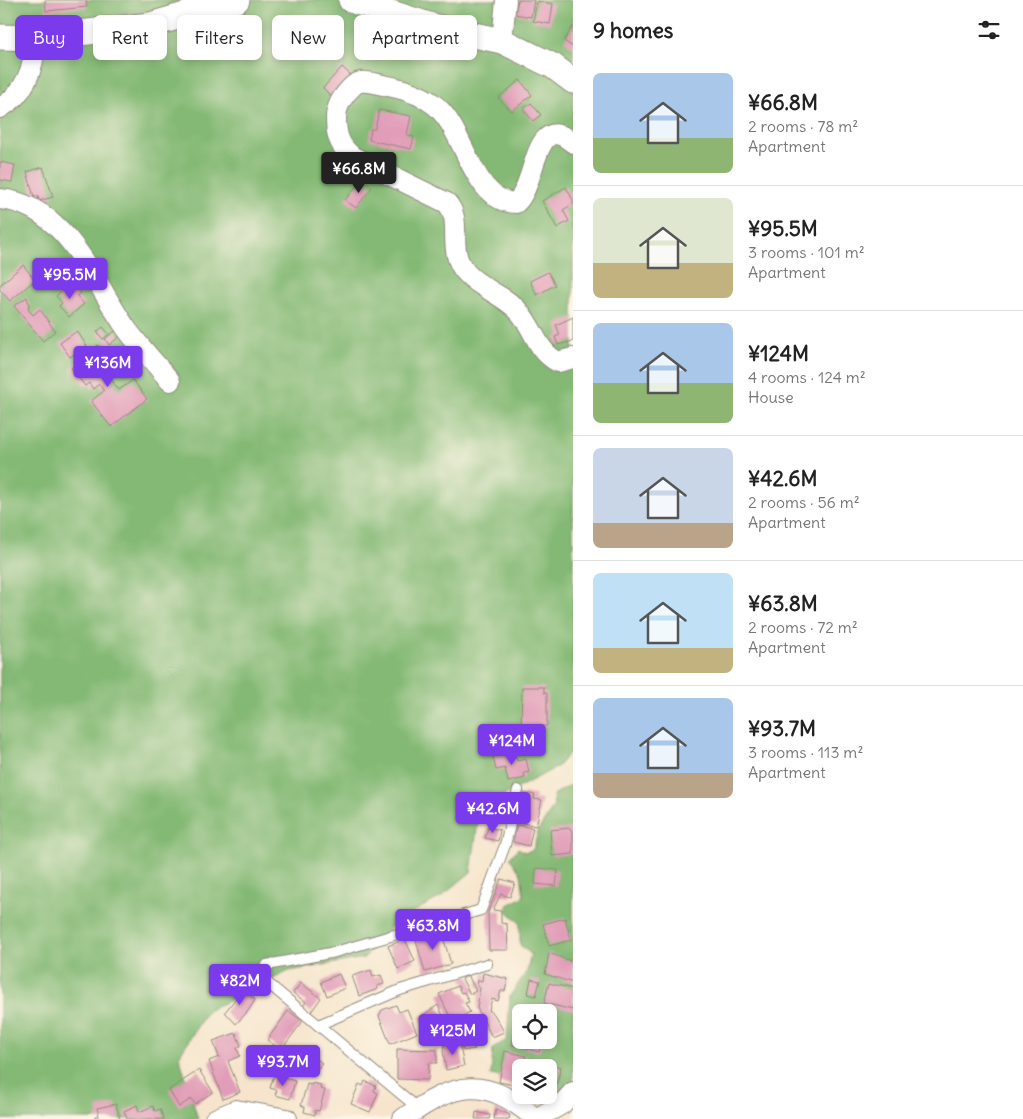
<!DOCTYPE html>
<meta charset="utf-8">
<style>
body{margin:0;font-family:Delius,sans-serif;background:#f2f2f2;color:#222;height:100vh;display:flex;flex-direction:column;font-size:19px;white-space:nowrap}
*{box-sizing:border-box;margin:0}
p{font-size:16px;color:#767676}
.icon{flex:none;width:28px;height:28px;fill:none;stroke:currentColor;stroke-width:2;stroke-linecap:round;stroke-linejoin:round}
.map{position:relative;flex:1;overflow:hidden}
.details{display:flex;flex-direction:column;background:#fff;width:450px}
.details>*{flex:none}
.hud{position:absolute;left:15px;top:15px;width:475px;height:45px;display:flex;gap:10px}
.fabs{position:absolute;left:512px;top:1004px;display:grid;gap:10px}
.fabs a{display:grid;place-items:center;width:45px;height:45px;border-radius:8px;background:#fff;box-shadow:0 2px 8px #0003;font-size:25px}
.price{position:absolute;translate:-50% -42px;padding:0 11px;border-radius:5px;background:#7c3aed;color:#fff;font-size:16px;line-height:32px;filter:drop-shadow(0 1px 2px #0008)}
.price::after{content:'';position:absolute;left:50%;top:30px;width:15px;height:11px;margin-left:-8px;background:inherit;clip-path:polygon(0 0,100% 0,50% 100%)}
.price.selected{background:#222;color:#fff}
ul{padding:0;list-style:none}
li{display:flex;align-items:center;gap:15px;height:125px;padding:0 20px}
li+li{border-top:1px solid #e0e0e0}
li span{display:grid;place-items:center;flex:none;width:140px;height:100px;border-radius:8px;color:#555}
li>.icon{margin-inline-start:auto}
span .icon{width:60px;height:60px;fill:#fffc;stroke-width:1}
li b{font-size:21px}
h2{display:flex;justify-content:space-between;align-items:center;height:60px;padding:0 20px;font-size:21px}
.pill{padding:0 18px;border-radius:8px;background:#fff;box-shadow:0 2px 8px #0003;font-size:18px;line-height:45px}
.pill.selected{background:#7c3aed;color:#fff}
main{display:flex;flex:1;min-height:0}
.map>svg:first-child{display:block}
.forest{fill:#84b975;stroke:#587250;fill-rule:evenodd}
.building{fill:#e19cb8}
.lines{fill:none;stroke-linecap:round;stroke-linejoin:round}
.service-casing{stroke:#90887c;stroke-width:12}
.minor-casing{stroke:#90887c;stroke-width:22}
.tertiary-casing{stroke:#90887c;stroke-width:27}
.service{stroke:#fff;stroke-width:10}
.minor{stroke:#fff;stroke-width:20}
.tertiary{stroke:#fff;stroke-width:25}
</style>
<main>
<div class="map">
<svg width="573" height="1119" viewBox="0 0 573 1119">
<rect width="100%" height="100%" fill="#fcf5e5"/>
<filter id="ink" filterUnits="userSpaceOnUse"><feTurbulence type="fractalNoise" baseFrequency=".02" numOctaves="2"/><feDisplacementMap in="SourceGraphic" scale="10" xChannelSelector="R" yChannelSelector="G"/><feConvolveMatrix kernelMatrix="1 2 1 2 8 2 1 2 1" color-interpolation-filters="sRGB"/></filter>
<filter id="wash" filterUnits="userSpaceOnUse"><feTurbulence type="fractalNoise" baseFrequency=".0096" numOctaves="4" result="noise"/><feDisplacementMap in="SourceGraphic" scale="20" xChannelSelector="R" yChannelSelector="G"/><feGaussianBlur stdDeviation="1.12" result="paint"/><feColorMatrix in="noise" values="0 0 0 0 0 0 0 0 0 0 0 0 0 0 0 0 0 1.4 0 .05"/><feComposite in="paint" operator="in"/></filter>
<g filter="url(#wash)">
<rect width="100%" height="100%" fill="#f6e5cc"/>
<g class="forest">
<polygon points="0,0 573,0 573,749 557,767 495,800 481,800 471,872 441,897 396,921 364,958 289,971 207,1011 179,1056 198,1119 0,1119"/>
<path d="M573 784V1092L568 1088 553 1096 534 1103 522 1095H549V1068H521V1084L519 1081 491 1075 493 1048 507 1040 510 996 527 971 531 954 520 945V923L506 910 507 906 524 896 521 874 510 858 518 848 525 852 533 850 539 829 554 806 553 795ZM521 1012H549V1040H521Z"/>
</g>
<g id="blocks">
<g class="building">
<polygon points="45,0 86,0 87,7 46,11"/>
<polygon points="518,0 534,0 531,17 515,14"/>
<polygon points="537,1 553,4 550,24 533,21"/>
<polygon points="573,26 573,47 564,41"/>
<polygon points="342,67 351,75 331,96 323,88"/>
<polygon points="520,80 532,95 512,111 498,98"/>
<polygon points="531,103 541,115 533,121 523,109"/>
<polygon points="379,110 411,116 407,135 414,137 411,149 369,140 371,129 375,129"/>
<polygon points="0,162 15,165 12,182 0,180"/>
<polygon points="43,167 53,197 39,201 38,196 34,197 27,172"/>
<polygon points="362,180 372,187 356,208 345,200"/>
<polygon points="566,187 573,200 573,204 563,210 569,221 557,228 542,201"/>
<polygon points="23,265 35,280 10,301 0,290 0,285"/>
<polygon points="548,272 555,285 537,295 530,281"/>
<polygon points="72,282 81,293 77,296 84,304 69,317 59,306 62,303 56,296"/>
<polygon points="27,297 29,304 28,309 33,315 40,309 55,331 43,341 14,306"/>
<polygon points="573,317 573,341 558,345 555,337 560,335 556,325"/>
<polygon points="103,327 109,334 103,339 97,332"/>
<polygon points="77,331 87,346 70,357 60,343"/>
<polygon points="115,331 120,336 109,345 105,339"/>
<polygon points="98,345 105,354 100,357 114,375 110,378 119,390 133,380 147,399 111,427 91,401 104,391 99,384 93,389 89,383 85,386 71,368"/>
<polygon points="522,687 544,687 544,693 547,693 547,726 521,726"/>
<polygon points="514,752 517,761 526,759 529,772 524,773 525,778 508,782 505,768 496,770 493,757"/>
<polygon points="524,793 535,795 534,799 542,800 536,826 517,822"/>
<polygon points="517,825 533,828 529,846 513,842"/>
<polygon points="488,827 500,830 498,841 485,838"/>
<polygon points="570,828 573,833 573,854 552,856 550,830"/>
<polygon points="536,868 558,870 556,886 535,884"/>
<polygon points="501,879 515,883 510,897 501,894 493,910 501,911 501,923 507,924 508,950 489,950 488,912"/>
<polygon points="565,918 571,940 549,946 543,924"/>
<polygon points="441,930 451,964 425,972 415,937"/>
<polygon points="405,939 415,961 398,969 388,946"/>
<polygon points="549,953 573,962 573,983 545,974"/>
<polygon points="371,970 373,977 381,975 384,984 377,986 378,989 359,996 352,976"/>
<polygon points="483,973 508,979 505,991 501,991 498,1001 492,999 489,1010 494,1014 504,1032 492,1037 477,1008 480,988 477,987 478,980 482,981"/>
<polygon points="339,974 345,988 327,996 321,982"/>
<polygon points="468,975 476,991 470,994 462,979"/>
<polygon points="531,979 540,981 536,996 528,994"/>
<polygon points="301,983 321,998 311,1012 303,1006 306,1002 293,993"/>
<polygon points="549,983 573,989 573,1010 544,1003"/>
<polygon points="458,986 461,993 464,992 469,1002 465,1003 470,1012 452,1021 439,994"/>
<polygon points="243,989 255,1000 248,1011 236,1024 225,1012"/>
<polygon points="396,1005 399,1012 407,1009 417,1033 390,1044 379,1016 382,1010"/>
<polygon points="438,1005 449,1028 429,1037 420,1017"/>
<polygon points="288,1011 303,1021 281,1050 267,1040"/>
<polygon points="517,1020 521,1021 521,1040 542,1040 539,1052 512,1045"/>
<polygon points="444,1032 452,1033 451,1041 443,1039"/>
<polygon points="236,1033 241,1046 237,1048 240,1056 228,1061 240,1092 223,1099 209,1061 219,1057 213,1041"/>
<polygon points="445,1041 456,1044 459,1042 464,1066 446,1070 443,1051"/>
<polygon points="474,1044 475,1049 463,1051 462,1046"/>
<polygon points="305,1049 322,1063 312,1077 294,1064"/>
<polygon points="397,1049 437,1050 437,1063 429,1063 428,1080 397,1079"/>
<polygon points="505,1051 526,1056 525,1061 528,1062 527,1068 521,1068 518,1076 516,1075 514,1085 499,1082"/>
<polygon points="271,1058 279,1060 277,1070 269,1068"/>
<polygon points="548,1063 561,1067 556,1086 549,1084"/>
<polygon points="199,1070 213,1092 195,1104 191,1099 179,1107 169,1090"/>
<polygon points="274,1075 295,1081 290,1099 275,1095 277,1090 270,1088"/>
<polygon points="365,1081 376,1086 374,1091 378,1093 370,1112 351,1104 359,1084 363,1086"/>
<polygon points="312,1083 321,1085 320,1089 325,1090 319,1111 315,1110 315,1115 304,1112 305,1107 301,1105 307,1084 312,1085"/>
<polygon points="116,1104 120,1119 96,1119 95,1116 99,1116 97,1108"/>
<polygon points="137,1105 139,1112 153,1106 155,1111 160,1109 164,1119 127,1119 124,1111"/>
<polygon points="496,1109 510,1115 509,1119 494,1119"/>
<polygon points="476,1112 490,1115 489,1119 475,1119"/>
</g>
</g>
</g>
<g filter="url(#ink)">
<use href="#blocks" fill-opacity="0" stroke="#90887c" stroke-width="1"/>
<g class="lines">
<defs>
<g id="service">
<polyline points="318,1025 400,990 487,964"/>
<polyline points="419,1109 264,980 263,970 267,965 335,952 481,910 505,845 518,790"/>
</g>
<g id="minor">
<polyline points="502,41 506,0"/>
<path d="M0 108C26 93 35 67 35 38"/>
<path d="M573 143C533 109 537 185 516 203 470 202 466 126 432 103 418 93 400 88 383 85 374 83 361 79 354 85 344 94 336 105 336 118 336 135 339 146 353 157L447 203C461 219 451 240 458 259 467 286 504 292 521 314 535 331 537 351 558 362L573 358"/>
<path d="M0 199C66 205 93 281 126 328 139 346 155 363 170 381"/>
<polyline points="215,1119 236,1110 287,1119"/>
<path d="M403 1119C456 1081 485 1075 536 1119"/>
<polyline points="536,1119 562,1104 573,1092"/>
</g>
<g id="tertiary">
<polyline points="351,0 432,26 502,41 553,66 573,81"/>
<polyline points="0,37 35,38 150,25 237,0"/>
</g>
</defs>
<use href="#service" class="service-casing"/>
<use href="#minor" class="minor-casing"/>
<use href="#tertiary" class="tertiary-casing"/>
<use href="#service" class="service"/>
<use href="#minor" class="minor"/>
<use href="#tertiary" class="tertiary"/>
</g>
</g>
</svg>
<div class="fabs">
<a><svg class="icon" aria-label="locate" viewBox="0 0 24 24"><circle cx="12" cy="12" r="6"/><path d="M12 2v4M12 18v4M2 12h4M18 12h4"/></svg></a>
<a><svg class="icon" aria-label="layers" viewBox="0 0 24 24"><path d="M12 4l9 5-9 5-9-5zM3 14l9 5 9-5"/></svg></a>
</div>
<b class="price selected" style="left:359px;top:194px">¥66.8M</b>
<b class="price" style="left:70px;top:300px">¥95.5M</b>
<b class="price" style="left:108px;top:388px">¥136M</b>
<b class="price" style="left:512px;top:766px">¥124M</b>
<b class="price" style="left:493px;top:834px">¥42.6M</b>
<b class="price" style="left:433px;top:951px">¥63.8M</b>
<b class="price" style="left:240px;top:1006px">¥82M</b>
<b class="price" style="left:453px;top:1056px">¥125M</b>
<b class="price" style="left:283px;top:1087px">¥93.7M</b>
<div class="hud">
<a class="pill selected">Buy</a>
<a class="pill">Rent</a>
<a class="pill">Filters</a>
<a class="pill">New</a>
<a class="pill">Apartment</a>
</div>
</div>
<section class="details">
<h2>9 homes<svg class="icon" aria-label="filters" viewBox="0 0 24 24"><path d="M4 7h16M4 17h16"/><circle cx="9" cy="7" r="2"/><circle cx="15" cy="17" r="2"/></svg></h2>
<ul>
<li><span style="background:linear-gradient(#a9c7e8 65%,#8fb573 0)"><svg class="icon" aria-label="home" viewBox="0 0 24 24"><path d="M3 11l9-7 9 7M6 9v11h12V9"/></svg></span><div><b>¥66.8M</b><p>2 rooms · 78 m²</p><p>Apartment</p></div></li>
<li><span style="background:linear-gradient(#dfe7d0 65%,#c2b280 0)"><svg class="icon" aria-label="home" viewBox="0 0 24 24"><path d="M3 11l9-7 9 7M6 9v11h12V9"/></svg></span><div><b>¥95.5M</b><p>3 rooms · 101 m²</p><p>Apartment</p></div></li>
<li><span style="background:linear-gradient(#a9c7e8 60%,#8fb573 0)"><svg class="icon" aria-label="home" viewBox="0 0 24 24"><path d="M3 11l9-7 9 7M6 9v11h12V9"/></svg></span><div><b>¥124M</b><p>4 rooms · 124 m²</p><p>House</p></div></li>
<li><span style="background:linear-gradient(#c9d6e8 75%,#b9a48a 0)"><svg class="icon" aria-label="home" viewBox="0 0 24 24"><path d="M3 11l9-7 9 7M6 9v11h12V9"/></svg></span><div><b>¥42.6M</b><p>2 rooms · 56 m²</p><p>Apartment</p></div></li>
<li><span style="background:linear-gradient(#bfe0f5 75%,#c2b280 0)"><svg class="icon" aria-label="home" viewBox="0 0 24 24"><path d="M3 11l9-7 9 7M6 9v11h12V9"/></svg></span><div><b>¥63.8M</b><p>2 rooms · 72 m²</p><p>Apartment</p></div></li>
<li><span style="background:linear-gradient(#a9c7e8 75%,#b9a48a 0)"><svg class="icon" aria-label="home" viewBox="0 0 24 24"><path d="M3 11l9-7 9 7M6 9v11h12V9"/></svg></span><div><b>¥93.7M</b><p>3 rooms · 113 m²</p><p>Apartment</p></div></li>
</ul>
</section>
</main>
